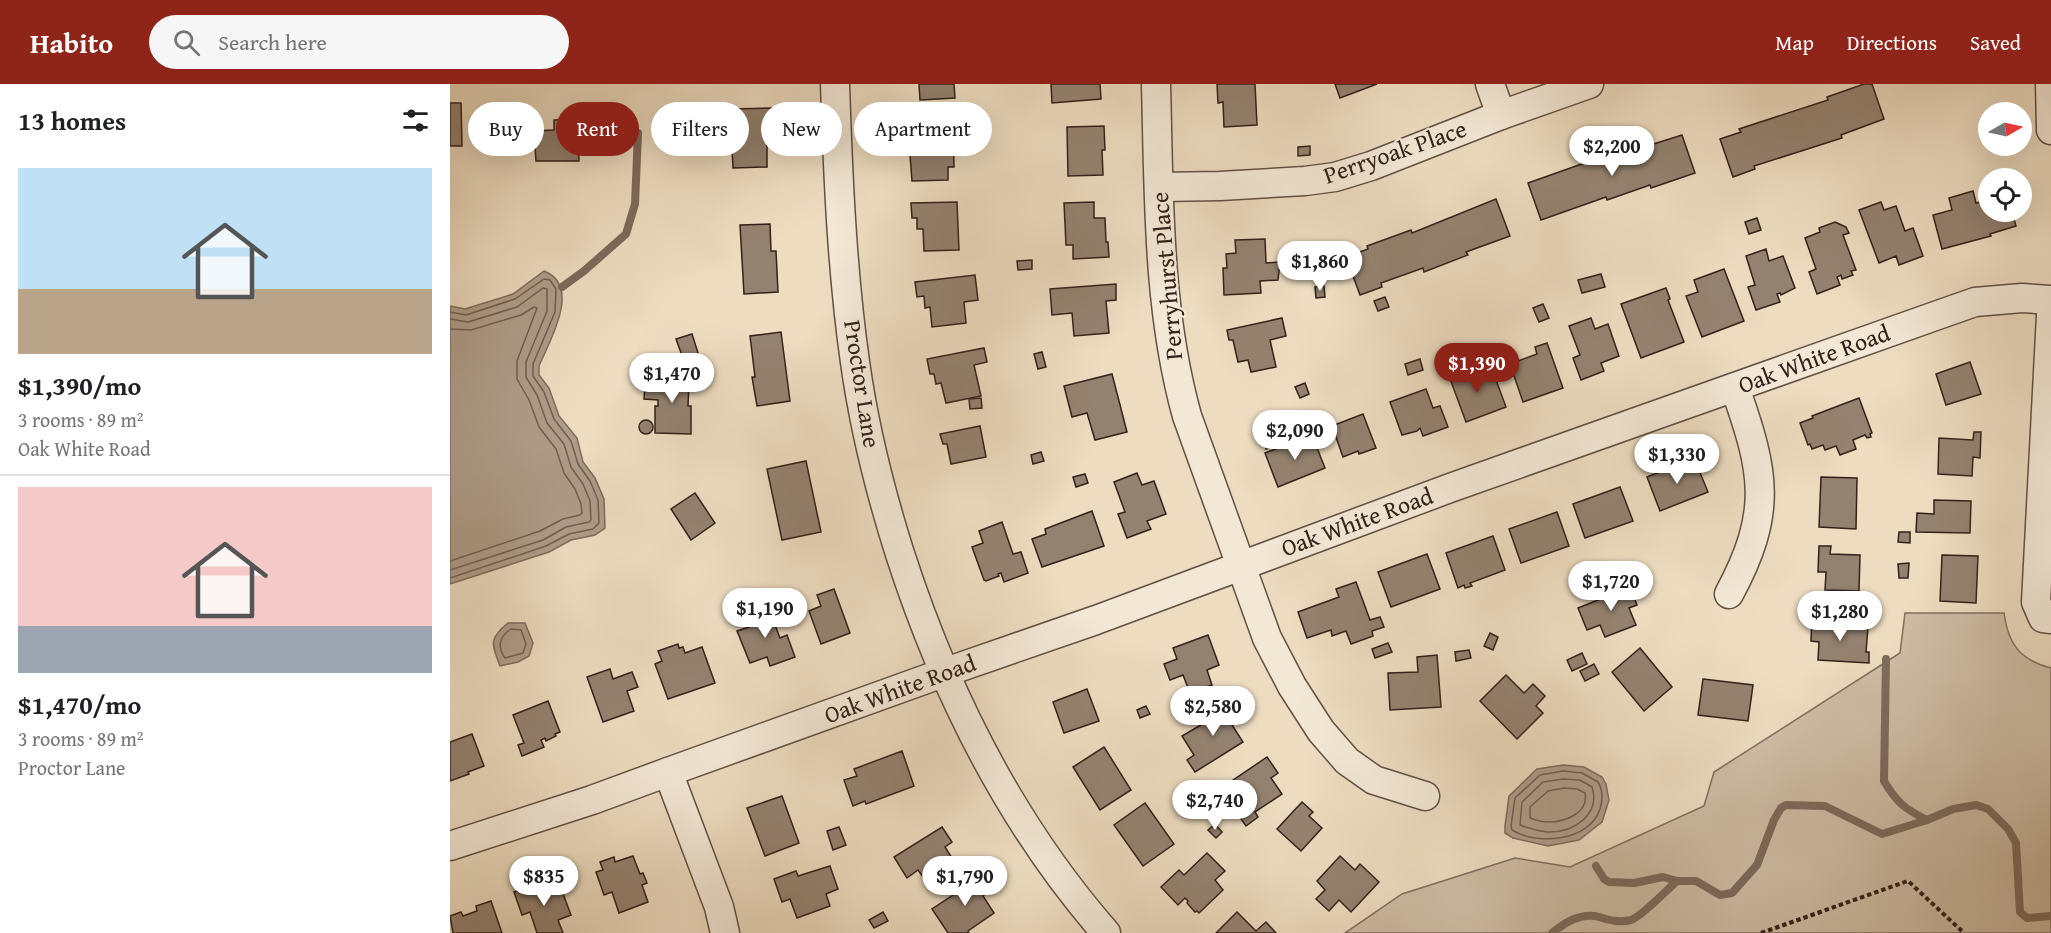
<!DOCTYPE html>
<meta charset="utf-8">
<style>
body{margin:0;font-family:"Gentium Book Plus",serif;background:#f6f6f6;color:#202124;height:100vh;display:flex;flex-direction:column;font-size:22px;white-space:nowrap}
*{box-sizing:border-box;margin:0}
p{font-size:20px;color:#757577}
.icon{flex:none;width:33px;height:33px;fill:none;stroke:currentColor;stroke-width:2;stroke-linecap:round;stroke-linejoin:round}
.map{position:relative;flex:1;overflow:hidden}
.drawer{display:flex;flex-direction:column;background:#fff;width:450px}
.drawer>*{flex:none}
.guide{position:absolute;left:18px;top:18px;width:570px;height:54px;display:flex;gap:12px}
.needle{width:39px;rotate:81deg}
.tools{position:absolute;left:1528px;top:18px;display:grid;gap:12px}
.tools a{display:grid;place-items:center;width:54px;height:54px;border-radius:50%;background:#fff;box-shadow:0 6px 24px #0002;font-size:30px}
.price{position:absolute;translate:-50% -51px;padding:0 14px;border-radius:21px;background:#fff;color:#222;font-size:20px;line-height:39px;filter:drop-shadow(0 2px 3px #0008)}
.price::after{content:'';position:absolute;left:50%;top:36px;width:18px;height:14px;margin-left:-9px;background:inherit;clip-path:polygon(0 0,100% 0,50% 100%)}
.price.current{background:#8f2418;color:#fff}
ul{padding:0;list-style:none}
li{display:grid;align-content:center;gap:12px;height:318px;padding:0 18px}
li+li{border-top:2px solid #e0e0e0}
li span{display:grid;place-items:center;height:186px;border-radius:0px;color:#555}
li>.icon{margin-inline-start:auto}
span .icon{width:108px;height:108px;fill:#fffc;stroke-width:1}
li b{font-size:26px}
h2{display:flex;justify-content:space-between;align-items:center;height:72px;padding:0 18px;font-size:26px}
.chip{padding:0 21px;border-radius:27px;background:#fff;box-shadow:0 6px 24px #0002;font-size:21px;line-height:54px}
.chip.current{background:#8f2418;color:#fff}
header{display:flex;align-items:center;gap:36px;box-sizing:border-box;height:84px;padding:0 30px;background:#8f2418;color:#fff}
header strong{font-size:28px}
nav{display:flex;gap:33px;margin-inline-start:auto;font-size:21px}
.search{width:420px;height:54px;background:#f6f6f6;display:flex;align-items:center;gap:15px;box-sizing:border-box;padding:0 21px;border-radius:33px;color:#757577;font-size:22px}
main{display:flex;flex:1;min-height:0}
.map>svg:first-child{display:block}
.green{fill:#cdbca4;stroke:#806e5f;stroke-width:1.5}
.water{fill:#ae9c88;stroke:#7d6b5c;stroke-width:1.5}
.lines{fill:none;stroke-linecap:round;stroke-linejoin:round}
.shore{stroke:#705e51;stroke-width:1.5}
.stream{stroke:#7d6b5c;stroke-width:8}
.building{fill:#948270;stroke:#33211a;stroke-width:1.5}
.minor-casing{stroke:#625044;stroke-width:31}
.path{stroke:#33211a;stroke-width:4;stroke-dasharray:4.5 3;stroke-linecap:butt}
.minor{stroke:#f3e8d6;stroke-width:28}
.labels{text-anchor:middle;stroke-width:4.5;stroke-linejoin:round;paint-order:stroke}
.street-label{font-size:24px;fill:#33211a;stroke:#f3e8d6}
</style>
<header>
<strong>Habito</strong>
<div class="search"><svg class="icon" aria-label="search" viewBox="0 0 24 24"><circle cx="10" cy="10" r="6"/><path d="M15 15l6 6"/></svg>Search here</div>
<nav><a>Map</a><a>Directions</a><a>Saved</a></nav>
</header>
<main>
<section class="drawer">
<h2>13 homes<svg class="icon" aria-label="filters" viewBox="0 0 24 24"><path d="M4 7h16M4 17h16"/><circle cx="9" cy="7" r="2"/><circle cx="15" cy="17" r="2"/></svg></h2>
<ul>
<li><span style="background:linear-gradient(#bfe0f5 65%,#b9a48a 0)"><svg class="icon" aria-label="home" viewBox="0 0 24 24"><path d="M3 11l9-7 9 7M6 9v11h12V9"/></svg></span><div><b>$1,390/mo</b><p>3 rooms · 89 m²</p><p>Oak White Road</p></div></li>
<li><span style="background:linear-gradient(#f6c9c9 75%,#9aa5b1 0)"><svg class="icon" aria-label="home" viewBox="0 0 24 24"><path d="M3 11l9-7 9 7M6 9v11h12V9"/></svg></span><div><b>$1,470/mo</b><p>3 rooms · 89 m²</p><p>Proctor Lane</p></div></li>
</ul>
</section>
<div class="map">
<svg width="1601" height="849" viewBox="0 0 1601 849">
<rect width="100%" height="100%" fill="#eddcc0"/>
<filter id="stains"><feTurbulence type="fractalNoise" baseFrequency=".00333" numOctaves="4"/><feColorMatrix values="0 0 0 0 .2 0 0 0 0 .09 0 0 0 0 .02 0 0 0 .5 -.17"/></filter>
<radialGradient id="worn" r=".72"><stop offset=".6" stop-color="#630" stop-opacity="0"/><stop offset="1" stop-color="#630" stop-opacity=".3"/></radialGradient>
<path class="green" d="M1455 529H1554C1558 560 1570 576 1601 584V849H895L952 810 1065 774 1120 783 1254 722 1264 688 1450 569Z"/>
<g class="water">
<path d="M94 187C132 202 100 256 89 282V291L99 304 109 332 127 354 133 378 145 394 154 415 155 444 145 451 121 456 99 468 0 500V222L15 225 63 210Z"/>
<path d="M58 539H75L83 559 79 572 68 578 50 582C42 560 38 555 58 539Z"/>
<polygon points="1113,681 1134,683 1152,693 1156,700 1159,716 1152,738 1129,756 1098,762 1063,754 1055,749 1055,742 1059,712 1087,685"/>
</g>
<g class="lines">
<g class="shore">
<polyline points="0,228 16,231 65,215 94,195 100,196 106,205 105,228 83,280 83,292 94,308 104,335 121,357 128,380 140,397 148,416 149,439 143,445 119,450 96,462 0,494"/>
<polyline points="0,235 18,238 67,223 93,204 97,205 97,227 76,278 76,293 87,311 97,339 114,360 121,383 133,400 140,417 141,436 139,438 116,443 93,456 0,486"/>
<polyline points="0,245 21,246 71,231 84,223 87,224 67,277 67,295 79,316 89,343 106,365 114,389 125,405 131,420 132,429 130,431 113,435 90,447 0,477"/>
<path d="M61 545 71 546 76 560 73 569 55 574C47 563 49 553 61 545Z"/>
<path d="M1113 687 1132 689 1148 698C1153 706 1153 715 1150 725 1140 757 1087 762 1062 746L1061 742 1065 714 1090 691Z"/>
<path d="M1113 695 1130 696 1142 703C1151 731 1123 749 1097 748 1089 747 1078 744 1070 741L1072 718 1093 698Z"/>
<path d="M1114 704 1127 705 1135 709C1139 729 1115 738 1099 738 1093 738 1085 736 1080 734V723L1098 707Z"/>
</g>
<g class="stream">
<polyline points="112,203 134,187 176,150 185,120 188,49"/>
<path d="M1436 575 1434 697C1447 719 1455 725 1477 736"/>
<polyline points="1146,782 1154,795 1159,798 1184,799 1213,793 1227,797 1246,797 1270,811 1282,809 1307,781 1324,736 1331,724 1336,721 1375,722 1432,750 1477,736 1503,725 1526,721 1538,725 1558,745 1566,759 1570,828 1577,834 1601,832"/>
<path d="M1102 849C1115 838 1131 828 1149 833 1159 836 1169 839 1181 836 1191 833 1217 806 1227 797"/>
</g>
</g>
<g class="building">
<polygon points="469,0 504,0 505,14 470,16"/>
<polygon points="601,0 650,0 651,15 602,19"/>
<polygon points="767,0 805,0 807,41 774,43 773,18 768,19"/>
<polygon points="885,0 927,0 890,14"/>
<polygon points="1414,0 1422,0 1434,35 1391,51 1392,54 1304,82 1305,85 1283,93 1270,55 1291,48 1289,45 1378,16 1377,13"/>
<polygon points="0,19 11,19 12,62 0,62"/>
<polygon points="322,24 324,60 317,60 317,83 283,84 280,25"/>
<polygon points="127,35 129,77 86,77 84,47 104,46 104,36"/>
<polygon points="503,41 504,83 498,83 498,96 462,97 460,71 465,71 465,57 473,57 473,42"/>
<polygon points="654,42 655,66 652,66 653,91 618,92 617,43"/>
<circle cx="34" cy="54" r="8"/>
<polygon points="1232,51 1245,89 1201,104 1200,101 1157,116 1156,113 1091,136 1078,99 1143,76 1144,79"/>
<polygon points="860,62 860,71 848,72 848,63"/>
<polygon points="1523,107 1526,119 1539,116 1539,128 1562,128 1566,142 1540,150 1541,152 1492,165 1483,131 1502,126 1499,114"/>
<polygon points="1046,115 1060,152 1016,168 1018,171 974,188 973,184 931,199 932,203 910,211 896,173 918,165 917,162 961,146 962,149"/>
<polygon points="507,118 509,166 474,167 473,145 467,145 467,134 462,134 461,119"/>
<polygon points="644,118 644,134 655,134 656,158 658,158 659,173 623,175 623,161 616,161 614,119"/>
<polygon points="1431,118 1434,126 1446,122 1455,147 1463,144 1473,172 1449,181 1446,172 1429,179 1409,126"/>
<polygon points="1307,134 1311,146 1299,150 1295,138"/>
<polygon points="1385,138 1396,143 1399,149 1393,151 1406,186 1401,187 1403,191 1392,195 1391,191 1387,193 1390,201 1367,210 1359,188 1366,185 1355,154 1370,148 1369,144"/>
<polygon points="320,140 321,167 326,167 328,208 294,210 290,141"/>
<polygon points="815,155 816,179 830,178 828,196 810,197 811,209 774,211 773,184 777,184 776,170 786,169 785,156"/>
<polygon points="1316,165 1319,177 1333,172 1345,204 1331,211 1330,209 1327,210 1330,218 1306,226 1298,203 1305,201 1296,172"/>
<polygon points="582,176 582,185 568,186 567,177"/>
<polygon points="1274,185 1294,237 1252,253 1236,212 1248,208 1244,196"/>
<polygon points="1151,190 1155,203 1132,209 1128,196"/>
<polygon points="525,191 528,216 514,218 516,239 482,243 480,223 475,224 474,212 467,213 465,198"/>
<polygon points="666,200 666,216 656,217 659,249 624,252 622,229 602,231 600,205"/>
<polygon points="874,202 875,213 866,214 865,203"/>
<polygon points="1216,204 1220,215 1218,216 1234,258 1191,274 1171,220"/>
<polygon points="935,213 939,223 928,227 924,217"/>
<polygon points="1093,220 1099,234 1089,238 1083,224"/>
<polygon points="832,234 836,252 820,256 826,283 801,288 798,276 788,278 783,256 779,256 777,246"/>
<polygon points="1141,234 1145,245 1158,240 1169,272 1151,279 1154,287 1131,296 1123,274 1130,271 1119,242"/>
<polygon points="331,248 340,317 307,322 302,293 305,293 300,252"/>
<polygon points="242,250 249,272 234,277 226,255"/>
<polygon points="1097,259 1113,304 1073,318 1060,280 1087,270 1085,263"/>
<polygon points="534,264 537,278 524,281 531,312 496,319 491,299 486,300 484,290 480,290 477,275"/>
<polygon points="592,268 596,283 588,285 584,270"/>
<polygon points="970,275 973,286 958,291 955,280"/>
<polygon points="1520,278 1531,310 1496,321 1486,290"/>
<polygon points="223,283 236,283 236,300 239,299 238,322 241,322 241,350 205,349 205,322 208,322 208,316 194,315 195,302 208,303 208,298 223,299"/>
<polygon points="1042,285 1056,323 1016,338 999,292 1014,287 1015,293"/>
<polygon points="662,290 677,348 645,356 637,329 622,333 614,302"/>
<polygon points="855,299 859,310 850,314 845,303"/>
<polygon points="976,305 983,324 990,322 998,343 973,352 970,344 967,347 952,351 940,318"/>
<polygon points="531,314 532,324 520,325 519,315"/>
<polygon points="1409,314 1422,349 1420,350 1421,353 1417,354 1415,351 1403,356 1406,365 1390,371 1386,362 1375,366 1373,361 1362,365 1360,360 1358,361 1350,339 1363,334 1362,332"/>
<polygon points="913,330 926,364 909,370 908,367 893,373 882,342"/>
<circle cx="196" cy="343" r="7"/>
<polygon points="530,342 536,373 501,380 497,360 493,360 490,350"/>
<polygon points="1524,348 1531,348 1530,374 1523,373 1522,392 1488,390 1489,354 1523,356"/>
<polygon points="823,350 827,361 816,365 812,353"/>
<polygon points="862,351 875,384 828,403 815,369"/>
<polygon points="591,368 594,377 583,380 581,371"/>
<polygon points="1244,374 1258,408 1210,427 1197,393"/>
<polygon points="356,377 371,448 332,456 317,385"/>
<polygon points="687,389 692,401 704,397 716,430 697,437 701,445 677,454 668,430 675,428 664,398"/>
<polygon points="635,390 638,399 626,403 623,393"/>
<polygon points="1371,393 1407,394 1406,445 1369,443"/>
<polygon points="1170,403 1183,437 1135,454 1123,420"/>
<polygon points="245,409 265,439 241,456 221,425"/>
<polygon points="1484,416 1521,417 1520,449 1466,448 1467,429 1484,430"/>
<polygon points="642,427 654,462 592,483 582,455 596,450 595,445"/>
<polygon points="1107,428 1119,462 1071,479 1059,445"/>
<polygon points="552,438 563,470 571,468 578,489 554,498 551,489 548,490 549,492 536,497 534,496 522,463 533,459 529,447"/>
<polygon points="1449,448 1460,448 1460,459 1448,458"/>
<polygon points="1043,452 1055,486 1020,499 1022,502 1015,504 1014,501 1008,504 996,469"/>
<polygon points="1369,462 1381,462 1380,470 1410,471 1409,507 1375,506 1376,488 1368,488"/>
<polygon points="977,470 990,505 941,523 928,488"/>
<polygon points="1492,471 1528,472 1526,519 1490,517"/>
<polygon points="1459,479 1458,494 1449,494 1448,480"/>
<polygon points="1177,496 1187,521 1179,524 1186,541 1155,553 1150,541 1137,546 1128,524 1173,506 1170,499"/>
<polygon points="906,498 920,536 930,533 934,543 922,547 923,552 901,560 896,547 882,552 881,546 857,554 848,528 889,513 886,505"/>
<polygon points="384,505 400,549 371,560 359,527 371,522 367,511"/>
<polygon points="318,523 330,554 337,551 345,573 320,582 317,573 300,579 287,547 299,543 295,532"/>
<polygon points="1362,533 1375,534 1375,541 1418,543 1416,568 1419,568 1419,579 1368,576 1369,558 1361,557"/>
<polygon points="1040,549 1048,553 1043,566 1034,562"/>
<polygon points="758,551 769,581 757,586 762,601 740,609 733,591 720,596 714,580 727,575 723,564"/>
<polygon points="938,559 942,568 925,574 922,565"/>
<polygon points="228,560 229,564 233,563 235,569 252,563 265,599 218,615 205,580 212,577 208,567"/>
<polygon points="1190,564 1222,603 1194,627 1162,588"/>
<polygon points="1019,566 1021,574 1006,577 1005,568"/>
<polygon points="1132,569 1137,580 1122,587 1117,576"/>
<polygon points="987,571 991,623 940,626 938,589 968,588 967,573"/>
<polygon points="1144,580 1149,590 1135,597 1130,587"/>
<polygon points="160,585 163,595 182,588 188,603 177,607 184,627 153,638 137,593"/>
<polygon points="1056,591 1074,609 1083,600 1095,612 1086,622 1093,629 1067,655 1030,617"/>
<polygon points="1253,595 1303,601 1298,637 1248,631"/>
<polygon points="637,605 649,637 614,649 603,618"/>
<polygon points="775,615 788,637 782,641 793,658 745,688 737,676 744,671 732,652 761,635 756,628"/>
<polygon points="98,617 110,648 105,650 106,652 96,657 95,654 91,656 94,663 72,672 68,661 74,659 63,631"/>
<polygon points="696,622 700,630 690,634 687,626"/>
<polygon points="22,650 34,682 18,688 19,690 0,697 0,658"/>
<polygon points="654,663 681,706 650,726 623,683"/>
<polygon points="452,667 464,702 416,720 415,717 403,722 394,696 407,692 404,685"/>
<polygon points="817,673 828,689 821,694 832,710 805,728 808,733 796,742 770,705"/>
<polygon points="332,712 349,759 315,772 297,724"/>
<polygon points="852,718 863,728 859,732 872,744 851,767 827,745"/>
<polygon points="695,719 724,760 693,782 664,741"/>
<polygon points="765,740 772,748 766,754 758,746"/>
<polygon points="389,743 396,761 383,766 377,747"/>
<polygon points="492,743 502,758 495,763 505,779 476,797 468,786 457,794 444,773"/>
<polygon points="757,769 775,787 765,796 773,806 749,829 747,827 745,828 737,819 738,817 735,814 728,821 711,803 729,786 734,791"/>
<polygon points="183,772 190,790 193,789 197,799 192,801 198,818 169,829 162,808 154,811 146,788 153,786 150,778 164,773 165,778"/>
<polygon points="890,772 905,786 910,780 929,798 901,828 889,816 879,827 866,815 875,806 867,797"/>
<polygon points="380,782 388,805 376,810 380,822 347,834 340,815 332,818 324,795 346,787 348,792"/>
<polygon points="526,789 539,807 533,812 544,829 518,847 519,849 498,849 482,825 509,807 506,803"/>
<polygon points="89,799 91,806 109,799 121,831 108,836 113,849 87,849 80,828 72,831 64,808"/>
<polygon points="41,817 52,849 3,849 0,832 11,828 13,832 27,827 26,822"/>
<polygon points="433,828 438,837 424,844 419,836"/>
<polygon points="787,828 806,847 816,838 826,849 766,849"/>
</g>
<g class="lines">
<defs>
<g id="minor">
<path d="M385 0C388 93 392 187 405 278 414 343 430 407 450 470 495 609 559 738 656 849"/>
<path d="M706 0C709 111 707 224 737 332L817 554 842 602 871 647 897 677 924 696 975 712"/>
<polyline points="1040,0 1051,31"/>
<polyline points="1600,0 1601,46"/>
<polyline points="709,103 770,102 855,97 885,93 921,82 1051,31 1139,0"/>
<polyline points="1601,231 1586,518 1593,534 1601,535"/>
<path d="M1279 510C1323 428 1315 389 1285 304"/>
<polyline points="218,688 493,589 646,536 1000,404 1488,231 1525,218 1572,214 1601,216"/>
<polyline points="0,762 142,716 218,688 269,823 275,849"/>
</g>
</defs>
<use href="#minor" class="minor-casing"/>
<polyline class="path" points="1311,849 1458,797 1514,849"/>
<use href="#minor" class="minor"/>
</g>
<g class="labels">
<g class="street-label">
<text transform="translate(945 68) rotate(-19)" y="8">Perryoak Place</text>
<text transform="translate(717 192) rotate(-95)" y="8">Perryhurst Place</text>
<text transform="translate(1364 275) rotate(-20)" y="8">Oak White Road</text>
<text transform="translate(412 300) rotate(81)" y="8">Proctor Lane</text>
<text transform="translate(907 438) rotate(-20)" y="8">Oak White Road</text>
<text transform="translate(450 605) rotate(-20)" y="8">Oak White Road</text>
</g>
</g>
<rect width="100%" height="100%" filter="url(#stains)"/>
<rect width="100%" height="100%" fill="url(#worn)"/>
</svg>
<div class="tools">
<a><svg class="needle" viewBox="-14 -14 28 28"><path d="M0-13l5 13h-10z" fill="#e53935"/><path d="M0 13l5-13h-10z" fill="#757577"/></svg></a>
<a><svg class="icon" aria-label="locate" viewBox="0 0 24 24"><circle cx="12" cy="12" r="6"/><path d="M12 2v4M12 18v4M2 12h4M18 12h4"/></svg></a>
</div>
<b class="price" style="left:1162px;top:93px">$2,200</b>
<b class="price" style="left:870px;top:208px">$1,860</b>
<b class="price current" style="left:1027px;top:310px">$1,390</b>
<b class="price" style="left:222px;top:320px">$1,470</b>
<b class="price" style="left:845px;top:377px">$2,090</b>
<b class="price" style="left:1227px;top:401px">$1,330</b>
<b class="price" style="left:1161px;top:528px">$1,720</b>
<b class="price" style="left:315px;top:555px">$1,190</b>
<b class="price" style="left:1390px;top:558px">$1,280</b>
<b class="price" style="left:763px;top:653px">$2,580</b>
<b class="price" style="left:765px;top:747px">$2,740</b>
<b class="price" style="left:94px;top:823px">$835</b>
<b class="price" style="left:515px;top:823px">$1,790</b>
<div class="guide">
<a class="chip">Buy</a>
<a class="chip current">Rent</a>
<a class="chip">Filters</a>
<a class="chip">New</a>
<a class="chip">Apartment</a>
</div>
</div>
</main>
